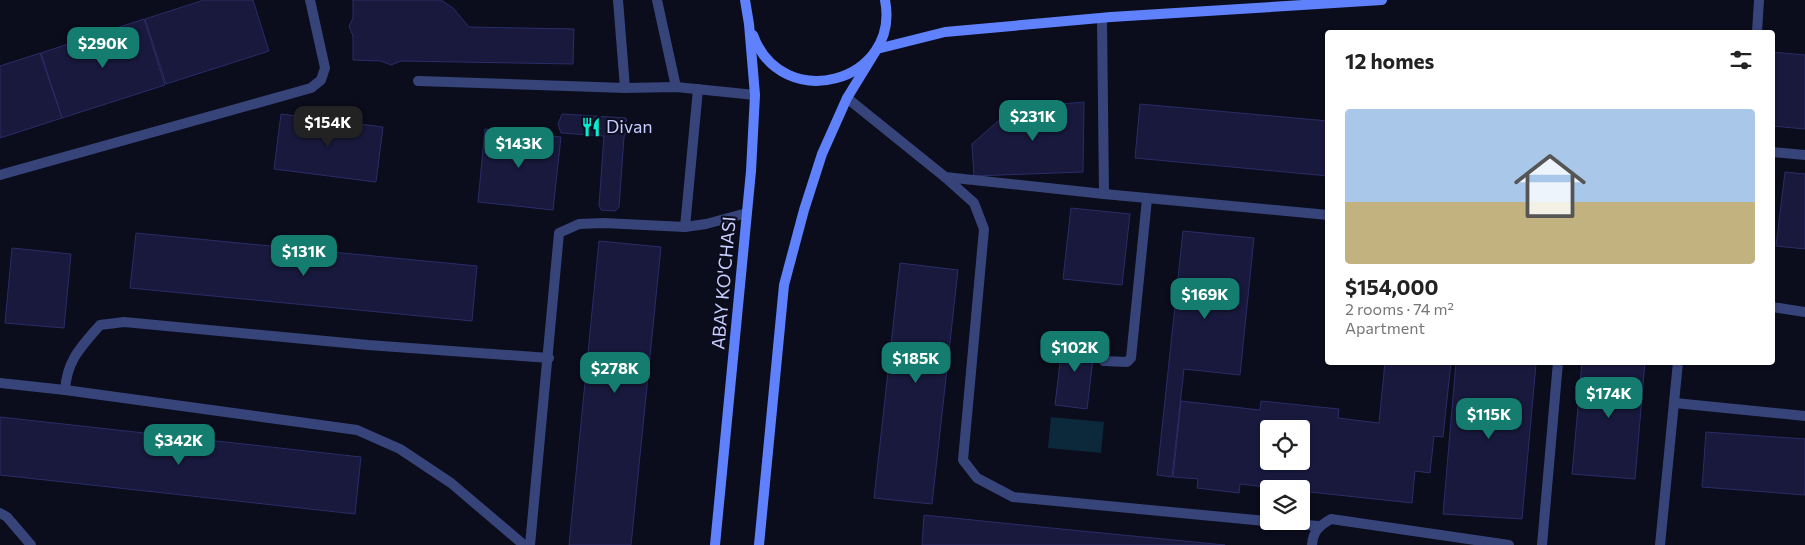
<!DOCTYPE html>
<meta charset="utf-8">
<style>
body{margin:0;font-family:Commissioner,sans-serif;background:#f6f6f6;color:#222;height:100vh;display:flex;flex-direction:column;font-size:19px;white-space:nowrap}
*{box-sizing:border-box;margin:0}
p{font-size:16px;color:#767676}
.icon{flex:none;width:28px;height:28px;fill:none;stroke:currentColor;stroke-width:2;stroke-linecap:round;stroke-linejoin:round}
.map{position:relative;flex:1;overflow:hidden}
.panel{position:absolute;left:1325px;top:30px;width:450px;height:335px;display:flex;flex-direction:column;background:#fff;border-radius:5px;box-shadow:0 1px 4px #0004}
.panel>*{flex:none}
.controls{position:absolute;left:1260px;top:420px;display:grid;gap:10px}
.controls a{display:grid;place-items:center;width:50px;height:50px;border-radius:5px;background:#fff;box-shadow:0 1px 4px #0004;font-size:25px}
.price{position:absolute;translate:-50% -42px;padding:0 11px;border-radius:10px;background:#147d6f;color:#fff;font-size:16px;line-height:32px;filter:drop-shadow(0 1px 2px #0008)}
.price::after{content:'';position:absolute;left:50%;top:30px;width:15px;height:11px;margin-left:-8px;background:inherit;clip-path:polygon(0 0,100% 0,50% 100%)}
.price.on{background:#222;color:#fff}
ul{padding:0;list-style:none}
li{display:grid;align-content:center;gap:10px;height:265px;padding:0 20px}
li span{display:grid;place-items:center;height:155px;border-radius:5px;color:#555}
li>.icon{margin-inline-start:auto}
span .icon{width:90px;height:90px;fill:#fffc;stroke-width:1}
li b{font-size:21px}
h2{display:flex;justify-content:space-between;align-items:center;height:60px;padding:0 20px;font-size:21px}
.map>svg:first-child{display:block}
.water{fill:#0b293b}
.building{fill:#18193c;stroke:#2a2d68;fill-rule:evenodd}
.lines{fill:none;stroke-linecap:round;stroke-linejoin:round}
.lane{stroke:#37447a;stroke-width:10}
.secondary{stroke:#6081fc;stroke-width:10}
.labels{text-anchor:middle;stroke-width:4;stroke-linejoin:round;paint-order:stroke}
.poi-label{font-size:18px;fill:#c7cefe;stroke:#0b0c1c;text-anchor:start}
.street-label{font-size:18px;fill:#c7cefe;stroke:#0b0c1c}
</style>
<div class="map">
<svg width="1805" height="545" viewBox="0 0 1805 545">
<rect width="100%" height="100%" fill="#0b0c1c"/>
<polygon class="water" points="1051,417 1104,422 1101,453 1048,448"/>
<g class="building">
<polygon points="204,0 253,0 269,51 166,84 145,19"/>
<polygon points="353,0 441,0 453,8 469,27 574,29 573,64 401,61 391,65 381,61 353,60 353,36 349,26 353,18"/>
<polygon points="144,19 165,85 62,118 41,53"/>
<polygon points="1772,52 1805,55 1805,129 1772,126"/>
<polygon points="40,53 62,118 0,138 0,66"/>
<polygon points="1084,102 1083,172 974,176 972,144 1013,108"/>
<polygon points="1140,104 1328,121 1328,176 1135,158"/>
<polygon points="281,114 383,127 376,182 274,169"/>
<polygon points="562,114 626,118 628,129 624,137 619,207 615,211 601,210 599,205 604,136 561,133 558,124"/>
<polygon points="485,129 561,137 553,210 478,202"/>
<polygon points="1785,172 1805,174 1805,249 1776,246"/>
<polygon points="1071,208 1130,214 1122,285 1063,279"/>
<polygon points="1183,231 1254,238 1240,375 1184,369 1172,477 1157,475"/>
<polygon points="136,233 477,266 472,321 130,288"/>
<polygon points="599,241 661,247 631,545 569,545"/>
<polygon points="12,248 71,254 64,328 5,323"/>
<polygon points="900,263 958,270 932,504 874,498"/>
<polygon points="1063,338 1095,342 1087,409 1055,405"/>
<path d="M1385 362H1451L1443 437 1434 436 1430 473 1415 471 1412 503 1301 491V489H1283L1240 484 1239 493 1197 488 1198 479 1173 477 1181 401 1260 410 1261 401 1339 409 1338 418 1379 423ZM1269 429H1301V461H1269Z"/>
<polygon points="1456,362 1536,364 1522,519 1443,514"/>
<polygon points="1582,362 1645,362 1635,479 1572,474"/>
<polygon points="0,417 361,457 355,514 0,475"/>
<polygon points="1706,432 1805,439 1805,495 1702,487"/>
<polygon points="924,515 1061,529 1225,545 922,545"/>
</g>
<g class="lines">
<g class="lane">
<polyline points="618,0 625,88"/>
<polyline points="657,0 676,87"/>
<polyline points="1102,18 1104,194 1328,215"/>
<polyline points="1757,32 1759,0"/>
<polyline points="418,81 625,88 676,87 755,95"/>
<polyline points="847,98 945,177 1104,194"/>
<polyline points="1772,152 1805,155"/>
<polyline points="0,175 311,88 321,80 325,68 310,0"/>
<polyline points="945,177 974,203 984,229 963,460 977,478 1013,497 1318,526"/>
<polyline points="685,227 698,89"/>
<polyline points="1772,307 1805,312"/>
<polyline points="1104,361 1127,362 1131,358 1147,199"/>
<polyline points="0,383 65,390 357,430 400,449 451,483 524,545"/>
<path d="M65 390C67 360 81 347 100 325L124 322 368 345 549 358"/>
<polyline points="1675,403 1805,416"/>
<polyline points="0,513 7,517 31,545"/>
<polyline points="530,545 559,233 579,224 604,223 685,227 706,224 747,213"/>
<path d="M1312 545C1313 531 1319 526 1331 519L1509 545"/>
<polyline points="1542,545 1558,362"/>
<polyline points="1660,545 1678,362"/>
</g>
<g class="secondary">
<path d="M753 35C782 115 901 82 885 0"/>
<polyline points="715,545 751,171 755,95 749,24 745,0"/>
<polyline points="759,545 784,285 804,210 822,154 847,98 877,49 945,32 1111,17 1382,0"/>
</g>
</g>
<defs>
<symbol id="restaurant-bare" viewBox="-9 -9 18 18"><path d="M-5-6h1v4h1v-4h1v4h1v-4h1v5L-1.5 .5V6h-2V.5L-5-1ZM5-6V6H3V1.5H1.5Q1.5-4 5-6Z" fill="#04edce" stroke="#0b0c1c" stroke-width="2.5" paint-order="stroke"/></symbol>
</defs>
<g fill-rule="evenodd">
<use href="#restaurant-bare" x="577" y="113" width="28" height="28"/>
</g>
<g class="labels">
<g class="poi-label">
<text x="606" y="133">Divan</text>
</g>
<g class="street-label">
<text transform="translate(724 283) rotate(-85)" y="6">ABAY KO'CHASI</text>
</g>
</g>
</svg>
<div class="controls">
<a><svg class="icon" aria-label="locate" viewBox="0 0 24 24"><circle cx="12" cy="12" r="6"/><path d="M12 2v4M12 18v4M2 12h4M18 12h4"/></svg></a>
<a><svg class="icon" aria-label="layers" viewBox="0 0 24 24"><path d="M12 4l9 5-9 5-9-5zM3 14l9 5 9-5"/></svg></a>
</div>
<b class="price" style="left:103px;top:69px">$290K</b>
<b class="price" style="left:1033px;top:142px">$231K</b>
<b class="price on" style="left:328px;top:148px">$154K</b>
<b class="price" style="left:519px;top:169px">$143K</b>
<b class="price" style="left:304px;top:277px">$131K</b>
<b class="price" style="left:1205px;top:320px">$169K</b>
<b class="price" style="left:1075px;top:373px">$102K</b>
<b class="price" style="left:916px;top:384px">$185K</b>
<b class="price" style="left:615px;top:394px">$278K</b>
<b class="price" style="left:1609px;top:419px">$174K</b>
<b class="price" style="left:1489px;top:440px">$115K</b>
<b class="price" style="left:179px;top:466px">$342K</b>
<section class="panel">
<h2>12 homes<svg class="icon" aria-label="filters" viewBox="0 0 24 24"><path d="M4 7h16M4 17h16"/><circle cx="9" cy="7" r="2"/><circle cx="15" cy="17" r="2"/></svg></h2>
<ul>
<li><span style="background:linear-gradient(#a9c7e8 60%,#c2b280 0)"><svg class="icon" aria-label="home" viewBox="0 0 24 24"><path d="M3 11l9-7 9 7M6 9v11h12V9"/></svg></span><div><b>$154,000</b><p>2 rooms · 74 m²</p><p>Apartment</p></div></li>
</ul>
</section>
</div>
